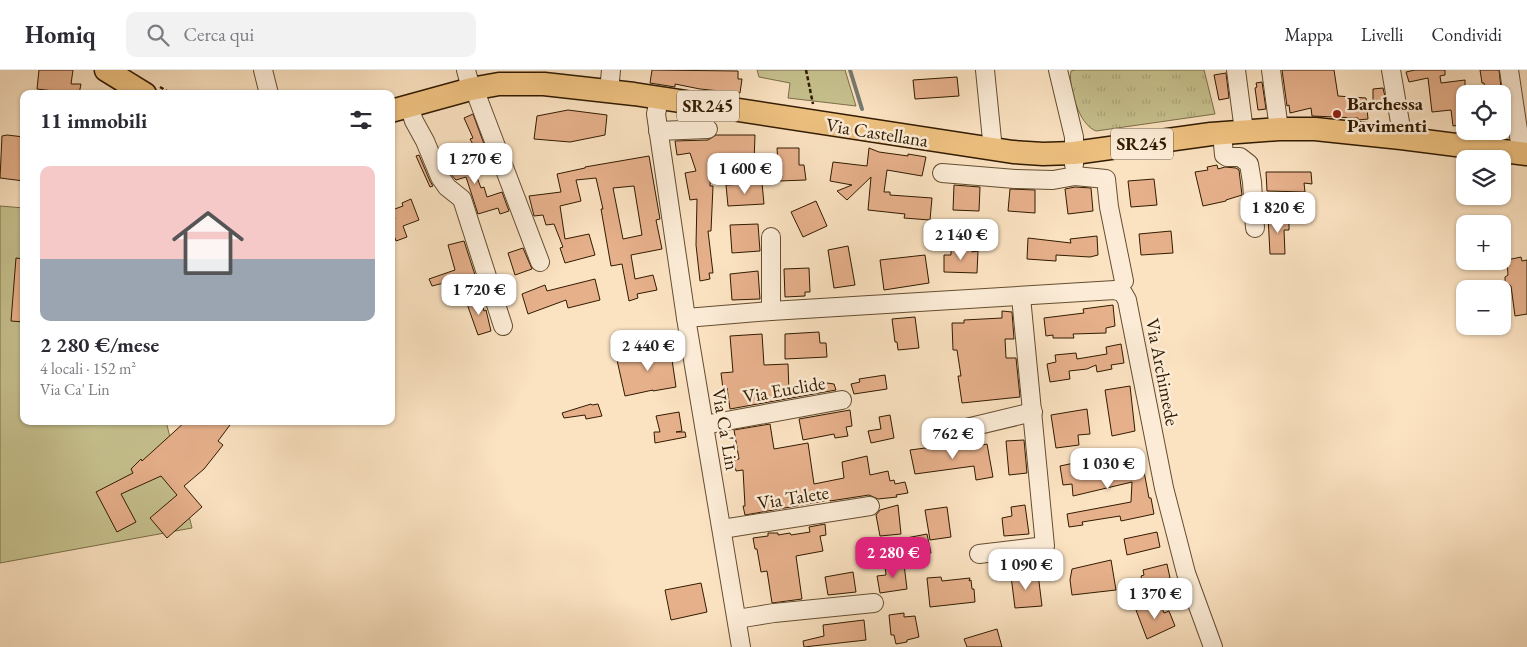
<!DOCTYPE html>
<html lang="it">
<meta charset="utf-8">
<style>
body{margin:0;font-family:"EB Garamond",serif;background:#f2f2f3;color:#2b2b33;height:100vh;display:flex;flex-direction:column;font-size:19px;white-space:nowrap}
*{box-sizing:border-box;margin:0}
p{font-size:16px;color:#7c7c81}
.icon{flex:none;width:28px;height:28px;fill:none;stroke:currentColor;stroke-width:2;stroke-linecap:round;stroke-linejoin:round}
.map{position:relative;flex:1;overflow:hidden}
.sheet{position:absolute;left:20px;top:20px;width:375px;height:335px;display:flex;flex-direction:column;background:#fff;border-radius:10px;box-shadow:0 1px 4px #0004}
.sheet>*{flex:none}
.buttons{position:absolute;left:1456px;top:15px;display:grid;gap:10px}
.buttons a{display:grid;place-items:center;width:55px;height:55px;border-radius:10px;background:#fff;box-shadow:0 1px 4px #0004;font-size:25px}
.price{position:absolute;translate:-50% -42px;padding:0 11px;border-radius:10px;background:#fff;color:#222;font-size:16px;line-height:32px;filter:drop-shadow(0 1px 2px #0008)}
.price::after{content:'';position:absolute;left:50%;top:30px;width:15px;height:11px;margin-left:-8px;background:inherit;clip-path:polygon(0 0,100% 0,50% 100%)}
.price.on{background:#db2777;color:#fff}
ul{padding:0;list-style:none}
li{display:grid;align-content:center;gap:10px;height:265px;padding:0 20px}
li span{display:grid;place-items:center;height:155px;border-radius:10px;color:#555}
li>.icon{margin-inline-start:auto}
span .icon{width:90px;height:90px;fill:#fffc;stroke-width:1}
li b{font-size:21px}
h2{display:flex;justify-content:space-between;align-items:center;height:60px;padding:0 20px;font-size:21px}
header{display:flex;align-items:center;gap:30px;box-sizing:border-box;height:70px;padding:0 25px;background:#fff;border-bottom:1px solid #e1e1e2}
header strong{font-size:24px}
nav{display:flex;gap:28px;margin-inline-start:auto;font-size:18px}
.search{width:350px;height:45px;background:#f2f2f3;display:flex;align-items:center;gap:12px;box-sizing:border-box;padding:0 18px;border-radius:10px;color:#7c7c81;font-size:19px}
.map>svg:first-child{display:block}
.grass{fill:url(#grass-tufts);stroke:#7c6e47}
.park{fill:#c6c18e;stroke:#7c6e47}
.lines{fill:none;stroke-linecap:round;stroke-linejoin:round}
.stream{stroke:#757b71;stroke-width:4}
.building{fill:#e6b08b;stroke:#311b00;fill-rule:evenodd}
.minor-casing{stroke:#644d30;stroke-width:20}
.major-casing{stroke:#311b00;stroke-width:25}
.path{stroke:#311b00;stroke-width:2.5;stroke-dasharray:4 2.5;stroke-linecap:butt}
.minor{stroke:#fcecd7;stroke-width:18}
.major{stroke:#eec180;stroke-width:22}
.poi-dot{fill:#8f2418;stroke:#fcecd7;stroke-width:2}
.labels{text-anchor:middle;stroke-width:5;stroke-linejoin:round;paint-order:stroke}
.shield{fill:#fcecd7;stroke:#6e5a40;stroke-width:1}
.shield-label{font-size:18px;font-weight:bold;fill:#311b00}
.poi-label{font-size:19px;font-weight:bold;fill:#311b00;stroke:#fcecd7;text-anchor:start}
.street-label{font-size:19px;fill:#311b00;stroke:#fcecd7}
</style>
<header>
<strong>Homiq</strong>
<div class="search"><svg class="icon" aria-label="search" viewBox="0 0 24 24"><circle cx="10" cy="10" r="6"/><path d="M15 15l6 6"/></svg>Cerca qui</div>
<nav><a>Mappa</a><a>Livelli</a><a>Condividi</a></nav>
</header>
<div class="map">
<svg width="1527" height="577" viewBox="0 0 1527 577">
<defs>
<pattern id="grass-tufts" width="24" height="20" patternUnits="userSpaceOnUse" patternTransform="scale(1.25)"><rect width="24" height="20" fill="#c6c18e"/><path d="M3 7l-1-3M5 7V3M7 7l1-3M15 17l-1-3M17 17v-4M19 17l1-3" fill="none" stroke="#aba579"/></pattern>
</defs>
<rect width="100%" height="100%" fill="#fbe2c1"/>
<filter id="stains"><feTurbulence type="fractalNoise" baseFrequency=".004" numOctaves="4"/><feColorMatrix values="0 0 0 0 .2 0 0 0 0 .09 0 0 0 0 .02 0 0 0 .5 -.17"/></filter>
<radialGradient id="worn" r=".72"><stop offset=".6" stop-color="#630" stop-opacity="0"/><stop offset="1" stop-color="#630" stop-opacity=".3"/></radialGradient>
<path class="grass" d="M1075 0H1204L1215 44 1096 61C1079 55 1068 17 1071 1Z"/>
<g class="park">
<polygon points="757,0 845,0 856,36 788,28 790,13 759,7"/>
<polygon points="0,136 24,138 24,351 166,351 192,458 0,493"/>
</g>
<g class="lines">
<polyline class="stream" points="850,0 862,39"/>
</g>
<g class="building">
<polygon points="39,0 73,0 71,14 81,14 79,24 37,19"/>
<polygon points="652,0 738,1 738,9 742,9 740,23 700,19 675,14 675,17 650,13"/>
<polygon points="1282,0 1334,0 1338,26 1366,28 1368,49 1358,50 1358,48 1312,46 1311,38 1290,43 1289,35 1287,36"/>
<polygon points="1415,0 1445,0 1445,5 1440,6 1441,13 1465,10 1465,54 1453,56 1451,40 1432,42 1428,8 1409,12 1406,2"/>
<polygon points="1480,0 1499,0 1501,18 1487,21 1487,17 1485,18 1484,13 1482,13"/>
<polygon points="1226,3 1229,28 1219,30 1214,5"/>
<polygon points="957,7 959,26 915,29 913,10"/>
<polygon points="1262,12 1266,39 1258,40 1255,18 1257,17 1256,13"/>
<polygon points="1383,18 1386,31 1373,31 1373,19"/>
<polygon points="568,40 607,45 605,65 570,72 534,69 537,46"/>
<polygon points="473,44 484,74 475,78 470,69 473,68 464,48"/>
<polygon points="7,65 24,67 24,111 0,108 2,66"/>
<polygon points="716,65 755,65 754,92 725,93 724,88 715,88 714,93 711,93 710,116 713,116 711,161 708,161 713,203 709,203 710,209 700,211 696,175 697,129 690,130 685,103 696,101 690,83 677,85 675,71 708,70"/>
<polygon points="448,77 454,95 470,89 481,118 484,117 487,127 502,122 509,141 500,144 498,138 478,144 466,107 456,110 449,102 440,80"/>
<polygon points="777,78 799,78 799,95 804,95 806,110 779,111"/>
<polygon points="869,78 879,82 908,86 908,84 926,87 922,106 887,100 884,122 890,122 890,125 932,128 930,150 904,148 905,144 868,140 871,107 847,130 837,121 852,115 830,111 833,92 867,96"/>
<polygon points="419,85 430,111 433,116 430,117 416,86"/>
<path d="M649 86 660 149 656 150 662 179 631 185 635 209 653 205 657 220 637 224 638 228 629 231 622 194 611 196 601 139H603L596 108 576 110 581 131 560 136 565 169 589 164 595 185 565 193 560 178 563 177 554 154 546 155 543 145 534 146 529 126 561 122 557 104 585 98V97ZM634 116 642 165 623 169 613 118Z"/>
<polygon points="1217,95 1218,99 1225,97 1236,98 1239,100 1242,125 1226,130 1226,131 1203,136 1195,102 1208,100 1207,97"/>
<polygon points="1266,102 1311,102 1312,114 1304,113 1305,122 1267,121"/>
<polygon points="1154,109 1157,135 1131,137 1128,111"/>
<polygon points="762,113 764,134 728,136 726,115"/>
<polygon points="954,115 980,117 979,141 953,140"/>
<polygon points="1075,117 1091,118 1093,141 1068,144 1065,119"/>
<polygon points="1010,119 1035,120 1035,143 1008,141"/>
<polygon points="411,129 419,150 403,156 407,167 396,171 391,157 391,150 395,149 392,140 403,136 402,133"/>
<polygon points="816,131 827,156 803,167 791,142"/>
<polygon points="1268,146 1289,146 1289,160 1284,160 1285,184 1270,184"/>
<polygon points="758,154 760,181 732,183 730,155"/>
<polygon points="1171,161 1173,183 1141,185 1139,164"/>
<polygon points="1097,166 1098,185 1090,187 1056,185 1056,191 1027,189 1028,168 1071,173 1070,169"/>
<polygon points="464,171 475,205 432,216 429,209 455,200 448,175"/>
<polygon points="848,176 855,215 834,218 828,180"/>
<polygon points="523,178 532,199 515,205 508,183"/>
<polygon points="951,178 972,178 972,182 978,181 977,203 944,202 944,185 951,185"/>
<polygon points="925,185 929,213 884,220 880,190"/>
<polygon points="1521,187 1522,191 1527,190 1527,244 1515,246 1511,216 1505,212 1505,207 1508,205 1507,190"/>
<polygon points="16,188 24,189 24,252 11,251"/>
<polygon points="809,198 810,222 805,222 805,226 785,227 784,199"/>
<polygon points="758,201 760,229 732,230 730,204"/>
<polygon points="595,209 600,230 568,238 566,230 528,244 522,224 545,215 547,221"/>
<polygon points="480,227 484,241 486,240 491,261 478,265 466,231"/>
<polygon points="1113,235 1115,256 1106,258 1106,263 1073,264 1074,268 1053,268 1053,265 1046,266 1044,248 1084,243 1083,239"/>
<polygon points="1002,241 1012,242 1014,269 1005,269 1006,288 1016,288 1020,327 962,333 958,306 961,306 957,280 953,280 952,253 964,253 964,250 1002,248"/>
<polygon points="915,247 919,278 898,280 897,272 895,272 892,249"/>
<polygon points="819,262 820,273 826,273 827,287 785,289 785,264"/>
<polygon points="762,264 764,295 788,294 789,322 810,319 809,316 827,313 834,314 836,320 730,339 727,318 723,319 721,303 733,302 730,266"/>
<polygon points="1121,274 1124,293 1111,295 1112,299 1097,302 1096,295 1087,299 1069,301 1070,309 1050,312 1047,294 1056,292 1055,285 1076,283 1077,289 1107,284 1106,277"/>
<polygon points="670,276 676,317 653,321 653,320 625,326 617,290 647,283 646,280"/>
<polygon points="885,305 887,319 854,324 851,314 860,312 859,309"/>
<polygon points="1130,316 1135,361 1112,366 1105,320"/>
<polygon points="591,334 592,335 598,334 602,346 586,349 585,345 564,348 562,343"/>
<polygon points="1087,339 1090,364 1078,365 1079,375 1056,378 1051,345"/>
<polygon points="850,340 852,356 846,357 848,366 835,368 834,364 803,370 799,349"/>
<polygon points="679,342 682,361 676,362 685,362 686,367 655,373 654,362 660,362 656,346"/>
<polygon points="890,345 894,368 871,373 868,361 881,359 879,347"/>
<polygon points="186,351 233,351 218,371 223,375 204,399 184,416 202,437 167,468 150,448 177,425 161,406 121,424 136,452 117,462 96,422 133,403 131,399 141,389 142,391"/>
<polygon points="770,354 774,379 808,373 814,414 844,408 842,392 867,386 870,405 888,401 890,411 894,410 895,414 905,412 908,423 896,425 897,427 878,429 869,425 830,431 830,430 745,445 743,436 745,436 743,400 736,401 734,390 739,389 734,360"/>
<polygon points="1024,370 1027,403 1009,405 1006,371"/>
<polygon points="956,374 957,380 987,374 993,407 976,410 974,396 915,404 910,380"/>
<polygon points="1142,391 1149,428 1151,428 1154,444 1121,451 1120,446 1082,452 1083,455 1069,457 1067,444 1131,432 1132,412 1073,426 1072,414 1063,415 1060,396 1079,392 1079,395 1095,392 1096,401"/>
<polygon points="898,435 901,464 880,466 876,445 880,440"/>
<polygon points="1025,435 1029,464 1004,466 1002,448 1012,446 1011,437"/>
<polygon points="947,437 951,467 930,470 925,440"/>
<polygon points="825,454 826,465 820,466 823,481 796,486 802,529 772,533 767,501 761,502 757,479 755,479 753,468 768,466 768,463 778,463 778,465 790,463 791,465 810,462 809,457"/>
<polygon points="1157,462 1160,477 1127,485 1124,469"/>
<polygon points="927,464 931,483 923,484 925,491 906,495 901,469"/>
<polygon points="882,473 884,485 863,488 861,476"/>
<polygon points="1111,490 1116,520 1072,525 1070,510 1072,499"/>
<polygon points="904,494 907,519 880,523 877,506 886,505 885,496"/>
<polygon points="1167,494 1170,508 1162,510 1162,514 1144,518 1141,506 1144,505 1143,500"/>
<polygon points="853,502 856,522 828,525 825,507"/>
<polygon points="1038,504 1042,536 1015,538 1011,506"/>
<polygon points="941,507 942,511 970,508 969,511 971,510 972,519 974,519 975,532 930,537 927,508"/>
<polygon points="701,513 707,542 671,550 665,520"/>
<polygon points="1159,531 1164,543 1169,541 1175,556 1147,569 1136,540"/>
<polygon points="904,543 904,547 915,546 919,567 907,570 907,572 896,574 894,565 891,565 889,545"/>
<polygon points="864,550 866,570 804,577 803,571 824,566 823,555"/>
<polygon points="997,559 1002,577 967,577 964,569"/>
</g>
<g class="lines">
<defs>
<g id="minor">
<polyline points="263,0 269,24"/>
<polyline points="466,0 471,19"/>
<polyline points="985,0 992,70 991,80"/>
<polyline points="1058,0 1074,67 1074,95"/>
<polyline points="1236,0 1244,61"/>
<polyline points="1271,0 1279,59"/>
<polyline points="1391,0 1401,58 1401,68"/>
<polyline points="1509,0 1520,73 1519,83"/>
<polyline points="476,18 478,29 540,192"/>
<polyline points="609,21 611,0"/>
<polyline points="659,29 656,44 686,248 741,577"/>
<polyline points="409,36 414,51 425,71 440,107 447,117 462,129 503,256"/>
<polyline points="658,61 708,59"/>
<polyline points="1222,63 1224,85 1227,87 1240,87 1249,94 1252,112 1255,158"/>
<polyline points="942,103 1015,109 1053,110 1075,106 1106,109 1109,137 1124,211"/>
<polyline points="771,241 771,167"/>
<polyline points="686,248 771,241 1115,220 1123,223 1127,230 1164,418 1186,503 1213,577"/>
<polyline points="704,355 842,330"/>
<polyline points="958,360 1033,342"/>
<polyline points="722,459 870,436"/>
<polyline points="979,484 1045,476 1021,227"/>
<polyline points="737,549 774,543 874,533"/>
</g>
<g id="major">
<polyline points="106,0 145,24"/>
<polyline points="391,41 471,19 499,14 544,14 634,24 1013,82 1043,84 1074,83 1211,64 1279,59 1315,59 1401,68 1527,84"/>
</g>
</defs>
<use href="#minor" class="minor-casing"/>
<use href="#major" class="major-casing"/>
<g class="path">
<polyline points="806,0 813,34"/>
<polyline points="160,17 172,24"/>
</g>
<use href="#minor" class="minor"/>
<use href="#major" class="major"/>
</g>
<circle class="poi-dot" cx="1337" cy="44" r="5"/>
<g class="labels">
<g class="shield">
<rect x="677" y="20.5" width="62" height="31" rx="4"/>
<rect x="1111" y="58.5" width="62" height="31" rx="4"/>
</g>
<g class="shield-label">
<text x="708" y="42">SR245</text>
<text x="1142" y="80">SR245</text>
</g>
<g class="poi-label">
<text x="1347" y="40">Barchessa<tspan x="1347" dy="22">Pavimenti</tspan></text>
</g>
<g class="street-label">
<text transform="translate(877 62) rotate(9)" y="7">Via Castellana</text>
<text transform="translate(1163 302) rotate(79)" y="7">Via Archimede</text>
<text transform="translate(784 319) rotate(-10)" y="7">Via Euclide</text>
<text transform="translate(726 359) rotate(80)" y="7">Via Ca' Lin</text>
<text transform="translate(793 427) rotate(-9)" y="7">Via Talete</text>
</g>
</g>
<rect width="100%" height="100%" filter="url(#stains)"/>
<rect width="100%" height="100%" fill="url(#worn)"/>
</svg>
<div class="buttons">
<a><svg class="icon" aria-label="locate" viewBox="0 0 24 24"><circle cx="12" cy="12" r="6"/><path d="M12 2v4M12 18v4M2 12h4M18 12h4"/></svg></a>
<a><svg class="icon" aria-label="layers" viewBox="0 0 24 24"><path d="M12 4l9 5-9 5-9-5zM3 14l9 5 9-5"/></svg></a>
<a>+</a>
<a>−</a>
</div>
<b class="price" style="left:475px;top:115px">1 270 €</b>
<b class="price" style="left:745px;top:125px">1 600 €</b>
<b class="price" style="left:1278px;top:164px">1 820 €</b>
<b class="price" style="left:961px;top:191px">2 140 €</b>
<b class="price" style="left:479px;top:246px">1 720 €</b>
<b class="price" style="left:648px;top:302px">2 440 €</b>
<b class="price" style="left:953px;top:390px">762 €</b>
<b class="price" style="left:1108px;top:420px">1 030 €</b>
<b class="price on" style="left:893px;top:509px">2 280 €</b>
<b class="price" style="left:1026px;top:521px">1 090 €</b>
<b class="price" style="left:1155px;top:550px">1 370 €</b>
<section class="sheet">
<h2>11 immobili<svg class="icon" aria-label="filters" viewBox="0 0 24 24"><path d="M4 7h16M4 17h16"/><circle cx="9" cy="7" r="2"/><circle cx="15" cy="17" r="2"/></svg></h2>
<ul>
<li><span style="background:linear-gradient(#f6c9c9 60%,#9aa5b1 0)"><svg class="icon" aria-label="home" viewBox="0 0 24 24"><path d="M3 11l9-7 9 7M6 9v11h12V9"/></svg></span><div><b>2 280 €/mese</b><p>4 locali · 152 m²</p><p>Via Ca' Lin</p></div></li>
</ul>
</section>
</div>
